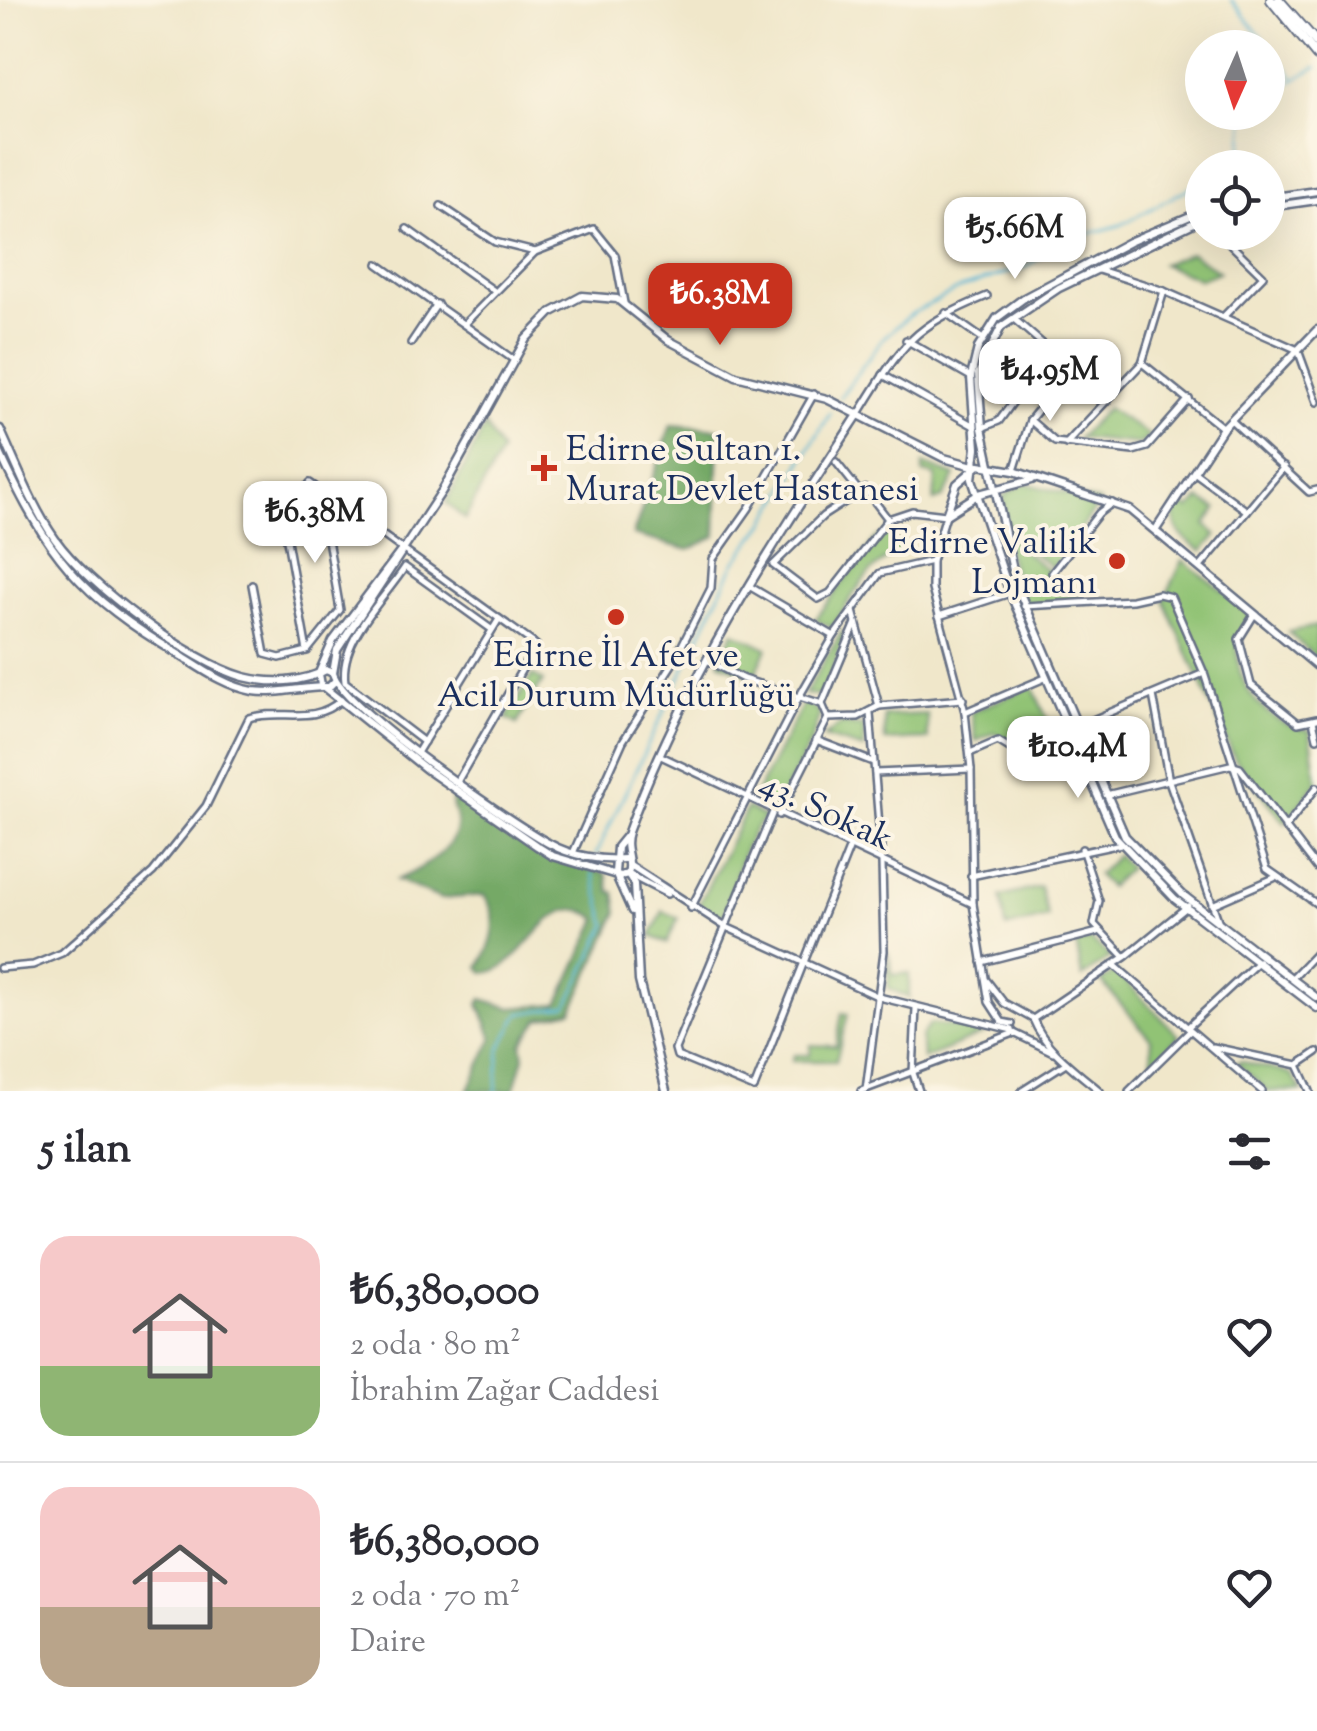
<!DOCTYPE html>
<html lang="tr">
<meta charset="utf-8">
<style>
body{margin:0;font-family:"Sorts Mill Goudy",serif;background:#f2f2f3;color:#2b2b33;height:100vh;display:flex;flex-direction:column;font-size:38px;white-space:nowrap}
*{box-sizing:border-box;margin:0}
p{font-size:32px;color:#7c7c81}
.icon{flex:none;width:55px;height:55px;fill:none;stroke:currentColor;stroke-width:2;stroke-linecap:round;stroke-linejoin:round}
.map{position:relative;height:1091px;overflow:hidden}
.details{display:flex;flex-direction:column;background:#fff;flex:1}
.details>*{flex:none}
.needle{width:65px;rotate:183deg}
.tools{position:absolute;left:1185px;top:30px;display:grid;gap:20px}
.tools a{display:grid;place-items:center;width:100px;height:100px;border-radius:50%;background:#fff;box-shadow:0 10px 40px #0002;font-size:50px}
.price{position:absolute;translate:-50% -85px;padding:0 22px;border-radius:20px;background:#fff;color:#222;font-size:32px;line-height:65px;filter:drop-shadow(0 2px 5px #0008)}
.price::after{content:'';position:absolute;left:50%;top:60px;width:30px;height:22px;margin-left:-15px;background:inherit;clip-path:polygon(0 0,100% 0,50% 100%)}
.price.selected{background:#c8321e;color:#fff}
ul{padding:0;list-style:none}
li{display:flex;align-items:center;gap:30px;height:250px;padding:0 40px}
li+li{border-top:2px solid #e1e1e2}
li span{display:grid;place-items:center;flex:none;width:280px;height:200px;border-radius:30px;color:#555}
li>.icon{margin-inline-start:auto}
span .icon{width:120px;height:120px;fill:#fffc;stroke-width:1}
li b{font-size:42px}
h2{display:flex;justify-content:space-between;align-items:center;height:120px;padding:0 40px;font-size:42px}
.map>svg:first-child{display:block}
.green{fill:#91c374;stroke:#567969;stroke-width:2.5}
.forest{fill:#74a966;stroke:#486c62;stroke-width:2.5}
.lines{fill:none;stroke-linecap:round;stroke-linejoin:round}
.stream{stroke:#57b6d6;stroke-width:2.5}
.minor-casing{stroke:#666f84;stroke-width:10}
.secondary-casing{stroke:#666f84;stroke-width:11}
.primary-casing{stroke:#666f84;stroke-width:12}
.minor{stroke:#fff;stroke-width:5}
.secondary{stroke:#fff;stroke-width:6}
.primary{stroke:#fff;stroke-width:8}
.poi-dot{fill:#c8321e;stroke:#fcf5e5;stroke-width:4}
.labels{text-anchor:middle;stroke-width:8;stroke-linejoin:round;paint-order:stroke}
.poi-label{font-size:35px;fill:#1b2f5e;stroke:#fcf5e5;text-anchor:start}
.street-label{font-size:35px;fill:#1b2f5e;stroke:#fcf5e5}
</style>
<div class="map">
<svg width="1317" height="1091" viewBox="0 0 1317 1091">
<rect width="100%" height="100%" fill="#fcf5e5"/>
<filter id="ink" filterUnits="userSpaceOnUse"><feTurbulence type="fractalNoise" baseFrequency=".01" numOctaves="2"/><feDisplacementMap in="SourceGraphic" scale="20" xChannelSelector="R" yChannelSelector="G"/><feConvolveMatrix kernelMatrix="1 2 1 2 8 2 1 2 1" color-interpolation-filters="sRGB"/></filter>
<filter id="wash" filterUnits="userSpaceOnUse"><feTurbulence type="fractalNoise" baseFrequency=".0048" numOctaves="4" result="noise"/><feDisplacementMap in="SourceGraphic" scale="40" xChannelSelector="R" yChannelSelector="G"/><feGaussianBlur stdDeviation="2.25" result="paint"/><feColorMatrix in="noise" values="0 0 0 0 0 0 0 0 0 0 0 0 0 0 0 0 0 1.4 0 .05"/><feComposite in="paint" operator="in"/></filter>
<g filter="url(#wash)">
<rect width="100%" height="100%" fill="#f0e7ca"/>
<g class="green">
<polygon points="1191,253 1219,272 1200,279 1162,264"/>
<polygon points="1107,408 1150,436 1140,444 1078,438"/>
<polygon points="485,426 501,452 465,519 446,503"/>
<polygon points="923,464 955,476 943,498 934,501 936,476 923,473"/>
<polygon points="1025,483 1100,502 1053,568 1008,533 1003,496"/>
<path d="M1200 499 1217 509 1206 525 1217 535 1202 551C1182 540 1167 524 1178 501L1189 509Z"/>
<path d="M893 529 900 554C867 562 851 601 832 628L815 620 876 538Z"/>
<polygon points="1002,533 1085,601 1024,606"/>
<path d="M1183 560 1252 613C1215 660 1255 725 1310 730L1317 782 1285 823 1235 759 1164 600Z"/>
<polygon points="1317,626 1317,659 1288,632"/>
<polygon points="842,631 844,638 823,696 805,694"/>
<polygon points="734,632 767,648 754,677 719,662"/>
<polygon points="532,675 543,681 517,724 506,718"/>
<polygon points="1032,686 1049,723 1047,728 1017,743 994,733 976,741 971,712"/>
<polygon points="804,702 820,713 811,742 775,808 753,799"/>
<polygon points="927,714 928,739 885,741 884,716"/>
<polygon points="841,724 864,727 864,749 824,737"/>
<path d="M747 808 766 818C744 831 733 891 723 917L699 904Z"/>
<polygon points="1117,855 1129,868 1109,887 1097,875"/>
<polygon points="1040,887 1048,917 1006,928 1001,897"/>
<polygon points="663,911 678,918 667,943 651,936"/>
<polygon points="1091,940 1111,957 1082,977 1076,943"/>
<polygon points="888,951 893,975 909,973 909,998 888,988"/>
<polygon points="1116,971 1179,1036 1152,1064 1151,1039 1101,981"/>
<polygon points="842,1013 848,1014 836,1061 792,1061 794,1055 810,1055 811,1045 836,1046"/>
<polygon points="930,1024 978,1029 983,1034 923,1059 921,1036"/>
<polygon points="1240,1061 1291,1074 1302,1091 1268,1091 1236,1063"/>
</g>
<g class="forest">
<polygon points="671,425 719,429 716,536 689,550 633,535"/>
<path d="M453 796 549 859 606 873 610 891 615 893 618 912 572 1011 539 1019 522 1044 524 1057 514 1091H468L493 1038 479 1004 482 999 511 1008 558 1004 598 919C546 881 528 972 484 973L479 967C493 945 501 918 484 895L441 899 397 880C419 870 460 849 456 820 455 809 450 807 453 796Z"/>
</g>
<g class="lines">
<g class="stream">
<polyline points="1231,0 1296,79"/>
<polyline points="1268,95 1317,67"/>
<polyline points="1228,168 1242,152 1246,112"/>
<polyline points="840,397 884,337 913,313 961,288 1028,266 1061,241 1121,225 1202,181"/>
<polyline points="596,854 735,562 765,523 831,412"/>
<polyline points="496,1091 500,1049 519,1014 567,1006 607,925 593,873"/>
</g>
</g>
</g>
<g filter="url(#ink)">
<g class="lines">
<defs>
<g id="minor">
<polyline points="441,206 495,242 535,252"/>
<polyline points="407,229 493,290"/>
<polyline points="1218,232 1263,276 1224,316"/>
<polyline points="378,264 514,360"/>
<polyline points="1099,270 1164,291 1298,350 1317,402"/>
<polyline points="1164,291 1142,363 1223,428"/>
<polyline points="946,313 983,339"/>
<polyline points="1014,319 1108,401"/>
<polyline points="464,324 535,252 594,229 615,255 624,303"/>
<polyline points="906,340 971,377"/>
<polyline points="411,343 437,304"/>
<polyline points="883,375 974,426"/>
<path d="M860 412C902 344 912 327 987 296"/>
<polyline points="1030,420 1055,442 1133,451 1147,447 1189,399"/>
<polyline points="1231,420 1309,492 1317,490"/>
<polyline points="982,428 999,421 1051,350"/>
<polyline points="1066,444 1142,363"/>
<polyline points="836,462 859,491"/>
<polyline points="1014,471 1030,420 1070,371"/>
<polyline points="1194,472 1247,511"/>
<polygon points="865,489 888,519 830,593 818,599 773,565 823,516"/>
<polyline points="888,519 912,511 946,515 932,561 932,589 965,712 971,769 973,904 989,1002 1002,1022 1012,1024"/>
<polyline points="1201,566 1284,467"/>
<polyline points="1052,573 1099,513 1112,503"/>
<polyline points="252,585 265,654 280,658 307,651 283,518 310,483 536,645 457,782"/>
<polyline points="749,586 834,636"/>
<polyline points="1024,606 1132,600 1159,594 1171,597 1204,673 1267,869 1317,904"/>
<polyline points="853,611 879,706"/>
<polyline points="1254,615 1239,639 1251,685 1298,723 1317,719"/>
<polyline points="939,616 1010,593"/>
<polyline points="308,650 340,610 326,528 342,506"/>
<polyline points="707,660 743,679 822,704"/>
<polyline points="1153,695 1169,781 1218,920"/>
<polyline points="965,712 1045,678"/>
<polyline points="828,718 822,704 856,623"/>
<polyline points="1313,721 1317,738"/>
<polyline points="1078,726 1204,673"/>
<polyline points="816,740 873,762"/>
<path d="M424 742 345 682C339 640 383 601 405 567L491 629"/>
<polyline points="417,753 499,619"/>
<polyline points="970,753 998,741 1011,749 1026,748 1065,726"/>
<polyline points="661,756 973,904"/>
<polyline points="875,773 971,769"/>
<polyline points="1106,795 1230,765 1240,768 1317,868"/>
<polyline points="779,815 828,718 858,717 879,706 963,699"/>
<polyline points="1285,828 1317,787"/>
<polyline points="1082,849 1099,901 1094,924 1124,956"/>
<polyline points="573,853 623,741 673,663 711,588 713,559 749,508 814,394"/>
<polyline points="631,866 724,926 879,997 1012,1030"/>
<polyline points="628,874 667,894"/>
<polyline points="971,876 1121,844"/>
<polyline points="1212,905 1274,878"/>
<polyline points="691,908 799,697 834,636 880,573 932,561"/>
<polyline points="982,962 1098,932"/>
<polyline points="1113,964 1262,1091"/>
<path d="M0 968 33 965 62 953 153 872 206 806 249 718C282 708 312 726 341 700"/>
<polyline points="1293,977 1317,952"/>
<polyline points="987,981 1004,1003 1033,1019"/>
<polyline points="916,1008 913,1073 919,1091"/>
<polyline points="1033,1019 1125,957 1188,906"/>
<path d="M1033 1019C1045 1049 1075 1070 1100 1091"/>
<polyline points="1188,1027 1259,961"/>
<polyline points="1014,1033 1053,1052"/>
<polyline points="1213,1047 1298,1065"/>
<polyline points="754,1088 677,1056 675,1049 773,812"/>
<polyline points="754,1088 849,849"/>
<polyline points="866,1090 884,951 882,863 870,713"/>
<polyline points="861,1091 1014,1033"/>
<polyline points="1022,1091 1066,1063"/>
<polyline points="1129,1091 1190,1031"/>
<polyline points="1310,1091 1298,1065 1317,1052"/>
</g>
<g id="secondary">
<polyline points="1268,198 1317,191"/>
<polyline points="1268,207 1317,200"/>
<polyline points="1202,211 1129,242 1024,298 997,318 978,348 971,377 976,448 972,479 1010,593 1115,836 1175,899 1317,1008"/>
<polyline points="1202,219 1059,288 1001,327 978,374 982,428 1016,584 1125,836 1183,895 1317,998"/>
<path d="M0 429C17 466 32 506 55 539 86 584 192 663 244 677 271 684 302 683 326 670L333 673"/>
<path d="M0 453C47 555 80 596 178 654 202 669 225 686 253 691 279 695 303 686 329 687L334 682"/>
<polyline points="946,515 957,484 979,465 1014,471 1130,510 1317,666"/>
<polyline points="946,515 979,494 1032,480"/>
<polyline points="1157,528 1223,428 1317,330"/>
<polyline points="319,673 333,641 401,551"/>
<polyline points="319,674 321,685 426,769 537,846 553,856 620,876 628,874"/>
<path d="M625 859C602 861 571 856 550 844 514 825 340 706 333 673L337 650 442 491 526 339 552 312 582 296 617 299 668 340 736 376 827 399 944 458 973 466"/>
<polyline points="615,873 617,847 626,836"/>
<polyline points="615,873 632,911"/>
<path d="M628 874C633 861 622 849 628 832 683 680 773 545 860 412"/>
<polyline points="628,874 634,884 639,981 666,1091"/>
</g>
<g id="primary">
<polyline points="1271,0 1317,56"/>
<polyline points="1279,0 1317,43"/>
</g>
</defs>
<use href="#minor" class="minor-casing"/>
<use href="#secondary" class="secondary-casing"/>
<use href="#primary" class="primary-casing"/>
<use href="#minor" class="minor"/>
<use href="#secondary" class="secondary"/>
<use href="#primary" class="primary"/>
</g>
</g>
<g class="poi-dot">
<path d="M539 453h10v10h10v10h-10v10h-10v-10h-10v-10h10z"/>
<circle cx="1117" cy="561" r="10"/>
<circle cx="616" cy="617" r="10"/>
</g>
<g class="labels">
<g class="poi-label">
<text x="566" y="460">Edirne Sultan 1.<tspan x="566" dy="40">Murat Devlet Hastanesi</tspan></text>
<text x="1097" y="553" text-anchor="end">Edirne Valilik<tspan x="1097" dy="40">Lojmanı</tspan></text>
<text x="616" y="666" text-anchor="middle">Edirne İl Afet ve<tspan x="616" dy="40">Acil Durum Müdürlüğü</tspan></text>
</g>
<g class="street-label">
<text transform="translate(827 810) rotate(25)" y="12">43. Sokak</text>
</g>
</g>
</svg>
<div class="tools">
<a><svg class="needle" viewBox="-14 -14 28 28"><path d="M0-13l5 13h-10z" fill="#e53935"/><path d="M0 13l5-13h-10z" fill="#7c7c81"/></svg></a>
<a><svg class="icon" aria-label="locate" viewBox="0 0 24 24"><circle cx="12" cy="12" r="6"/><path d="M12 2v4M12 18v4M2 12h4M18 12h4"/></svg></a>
</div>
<b class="price" style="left:1015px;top:282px">₺5.66M</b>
<b class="price selected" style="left:720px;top:348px">₺6.38M</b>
<b class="price" style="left:1050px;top:424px">₺4.95M</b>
<b class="price" style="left:315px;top:566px">₺6.38M</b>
<b class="price" style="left:1078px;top:801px">₺10.4M</b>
</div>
<section class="details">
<h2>5 ilan<svg class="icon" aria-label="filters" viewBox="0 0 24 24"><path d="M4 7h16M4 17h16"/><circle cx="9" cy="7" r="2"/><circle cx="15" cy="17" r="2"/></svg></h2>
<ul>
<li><span style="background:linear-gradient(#f6c9c9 65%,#8fb573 0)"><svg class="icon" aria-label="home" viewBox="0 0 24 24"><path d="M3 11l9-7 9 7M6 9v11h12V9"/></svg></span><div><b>₺6,380,000</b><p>2 oda · 80 m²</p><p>İbrahim Zağar Caddesi</p></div><svg class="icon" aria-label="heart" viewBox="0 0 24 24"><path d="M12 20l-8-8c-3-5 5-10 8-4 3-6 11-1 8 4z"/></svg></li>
<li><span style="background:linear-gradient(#f6c9c9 60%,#b9a48a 0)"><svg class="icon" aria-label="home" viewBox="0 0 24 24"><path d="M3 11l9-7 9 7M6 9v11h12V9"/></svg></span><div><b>₺6,380,000</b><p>2 oda · 70 m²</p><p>Daire</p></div><svg class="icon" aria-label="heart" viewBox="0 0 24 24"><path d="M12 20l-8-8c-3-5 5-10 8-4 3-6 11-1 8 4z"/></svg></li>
</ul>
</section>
